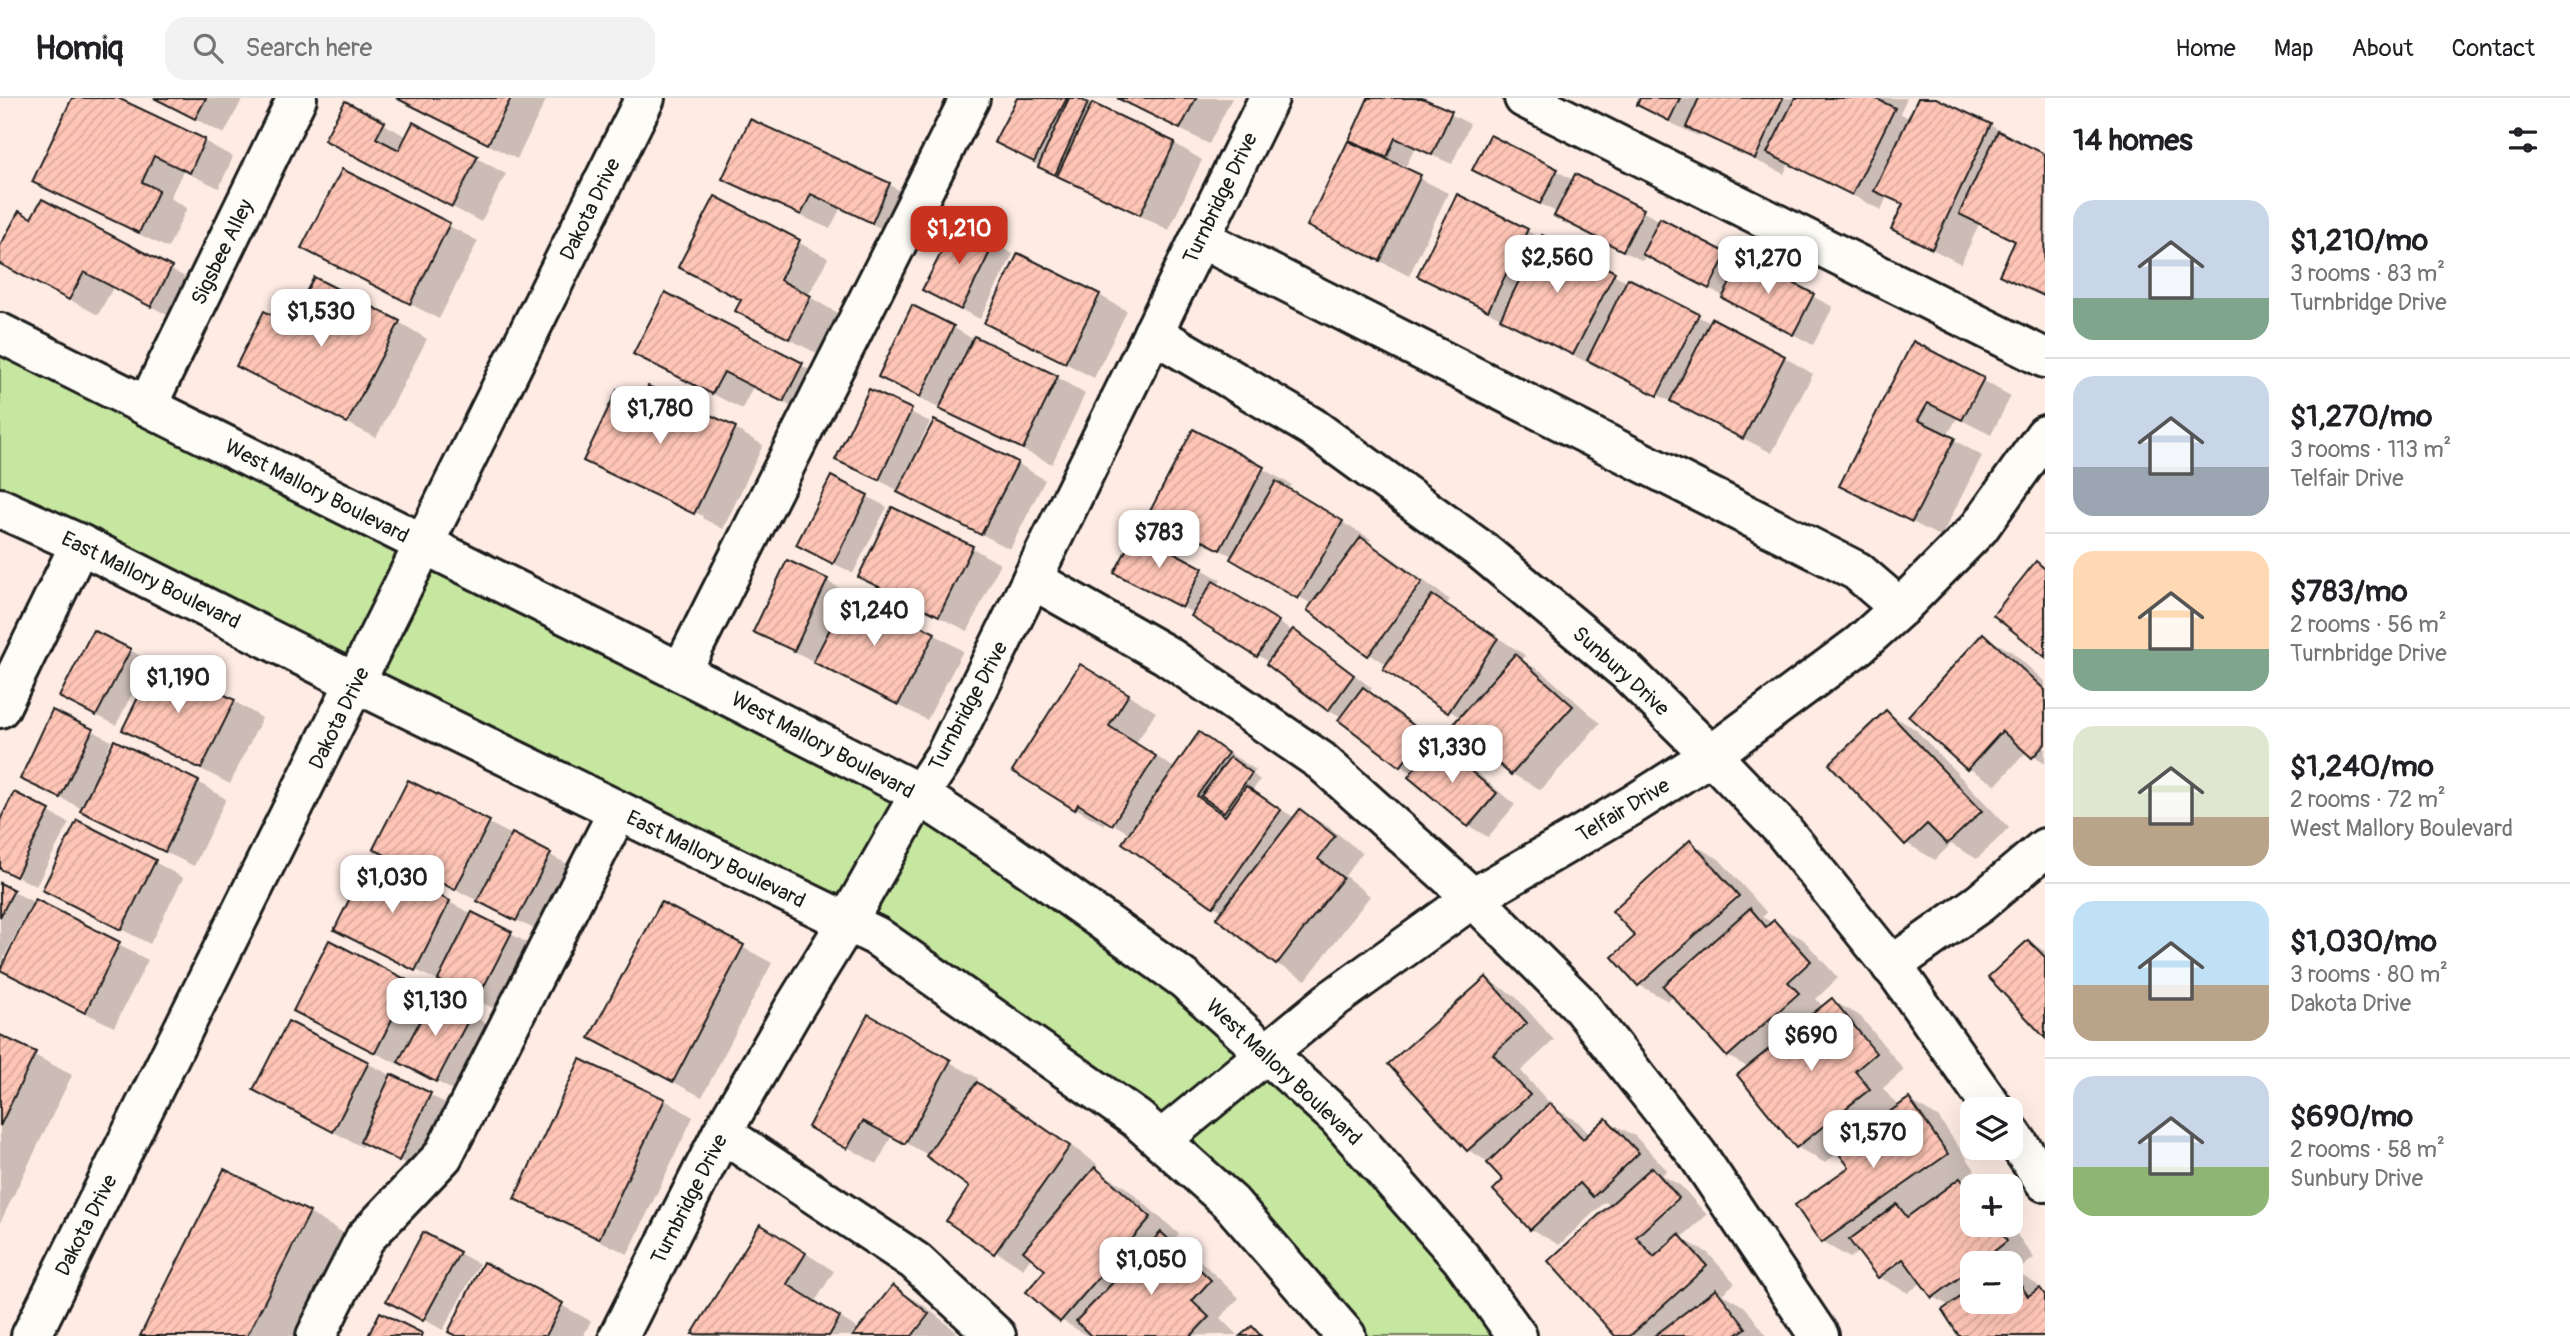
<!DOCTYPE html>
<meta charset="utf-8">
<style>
body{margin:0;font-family:Pangolin,sans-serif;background:#f2f2f2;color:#202124;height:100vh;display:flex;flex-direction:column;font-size:26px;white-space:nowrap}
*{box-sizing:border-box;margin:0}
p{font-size:23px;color:#757577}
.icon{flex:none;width:38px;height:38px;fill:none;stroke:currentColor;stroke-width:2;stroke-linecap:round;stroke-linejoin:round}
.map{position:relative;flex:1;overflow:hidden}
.side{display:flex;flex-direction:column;background:#fff;width:525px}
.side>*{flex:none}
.tools{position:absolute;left:1960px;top:999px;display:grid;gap:14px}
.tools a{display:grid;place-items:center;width:63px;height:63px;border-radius:14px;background:#fff;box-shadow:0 7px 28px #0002;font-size:35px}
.price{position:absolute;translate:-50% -60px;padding:0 16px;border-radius:14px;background:#fff;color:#222;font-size:23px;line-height:46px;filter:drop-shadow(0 2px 4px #0008)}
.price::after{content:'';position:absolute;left:50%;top:42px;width:21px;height:16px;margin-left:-10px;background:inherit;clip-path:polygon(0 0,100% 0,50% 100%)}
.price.selected{background:#c8321e;color:#fff}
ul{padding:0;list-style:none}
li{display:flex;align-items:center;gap:21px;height:175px;padding:0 28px}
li+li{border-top:2px solid #e0e0e0}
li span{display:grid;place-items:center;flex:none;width:196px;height:140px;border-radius:21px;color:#555}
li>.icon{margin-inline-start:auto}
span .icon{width:84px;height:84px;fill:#fffc;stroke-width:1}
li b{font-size:30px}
h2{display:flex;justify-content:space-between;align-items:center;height:84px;padding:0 28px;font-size:30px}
header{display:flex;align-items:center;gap:42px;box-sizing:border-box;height:98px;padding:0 35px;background:#fff;border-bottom:2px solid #e0e0e0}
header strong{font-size:33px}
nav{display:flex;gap:38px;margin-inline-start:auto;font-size:24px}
.search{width:490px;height:63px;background:#f2f2f2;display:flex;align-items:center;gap:18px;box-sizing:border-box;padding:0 24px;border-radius:21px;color:#757577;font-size:26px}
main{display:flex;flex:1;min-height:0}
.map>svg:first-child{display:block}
.green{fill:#c6e79f;stroke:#71825e;stroke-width:2}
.shadow{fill:#0003;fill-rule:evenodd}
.building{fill:url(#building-hatch);stroke:#1c1c1c;stroke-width:2}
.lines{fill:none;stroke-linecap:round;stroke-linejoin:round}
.minor-casing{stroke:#1c1c1c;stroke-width:44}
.minor{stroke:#fdfcf7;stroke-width:38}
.labels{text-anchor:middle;stroke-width:5;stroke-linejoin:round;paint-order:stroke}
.street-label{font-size:21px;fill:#1c1c1c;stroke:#fdfcf7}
</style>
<header>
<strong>Homiq</strong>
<div class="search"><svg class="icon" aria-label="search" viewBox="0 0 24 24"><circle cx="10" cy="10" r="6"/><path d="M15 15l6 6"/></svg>Search here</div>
<nav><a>Home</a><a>Map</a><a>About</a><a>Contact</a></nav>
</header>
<main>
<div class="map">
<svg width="2045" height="1238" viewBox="0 0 2045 1238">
<defs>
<pattern id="building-hatch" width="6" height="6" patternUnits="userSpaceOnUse" patternTransform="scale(1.75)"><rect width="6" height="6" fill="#ffc5b6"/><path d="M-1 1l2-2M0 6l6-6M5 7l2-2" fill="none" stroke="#daa99c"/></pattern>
</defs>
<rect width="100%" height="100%" fill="#feece4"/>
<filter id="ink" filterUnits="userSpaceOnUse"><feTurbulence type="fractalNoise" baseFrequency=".0143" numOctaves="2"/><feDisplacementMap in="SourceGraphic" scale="14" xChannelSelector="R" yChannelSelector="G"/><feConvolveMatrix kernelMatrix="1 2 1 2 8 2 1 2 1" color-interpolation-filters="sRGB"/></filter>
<g filter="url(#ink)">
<polygon class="green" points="0,253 881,693 1036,791 1237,944 1409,1122 1496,1238 1360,1238 1031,926 0,392"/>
<g class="shadow">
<polygon points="74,0 114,0 204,43 233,59 219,90 183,73 170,100 187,110 168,150 63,100 35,83"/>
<polygon points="155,0 243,0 224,36"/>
<polygon points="395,0 547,0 517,61"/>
<polygon points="1019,0 1078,0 1092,9 1174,45 1202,62 1169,132 1049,74 1015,54"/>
<polygon points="1118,0 1232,0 1209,46"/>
<polygon points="1370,0 1418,0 1470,26 1452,66 1415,50 1406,68 1394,63 1392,66 1448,95 1409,178 1310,127 1370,52 1352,41"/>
<polygon points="1642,0 1907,0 1900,15 1910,21 1920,0 1932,0 1990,27 2045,57 2045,200 2001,176 2016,144 1979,126 1961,166 1893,131 1904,108 1887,99 1881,112 1789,65 1784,76 1699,35 1698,38 1667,23 1639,6"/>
<polygon points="751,23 890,87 918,103 901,140 840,111 830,131 753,96 725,80"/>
<polygon points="384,26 407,39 414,26 506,76 481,124 355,58"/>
<polygon points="343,73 478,143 439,221 304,150"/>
<polygon points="1557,73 1573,82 1575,78 1742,166 1744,162 1833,209 1813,247 1646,156 1643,163 1575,129 1556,118 1558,115 1494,82"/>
<polygon points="715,100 828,160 808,198 839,216 818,256 766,229 743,202"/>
<polygon points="43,103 200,187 180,224 114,188 98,217 0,164 0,152 32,123"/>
<polygon points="957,127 1013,156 980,221 944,203"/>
<polygon points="1527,133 1711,225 1784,259 1813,276 1772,355 1603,269 1602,272 1531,236 1419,177"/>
<polygon points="666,197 831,283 812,319 753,289 742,311 664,271"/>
<polygon points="1099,197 1127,213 1094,280 986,224"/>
<polygon points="399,224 427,241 376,340 238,267 290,229"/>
<polygon points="953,229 974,242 1057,279 1085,296 1052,366 970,327 899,289"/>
<polygon points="1913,245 2011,298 1991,337 1957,320 1947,338 1982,358 1941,439 1841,387"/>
<polygon points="649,290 735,331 763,347 723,431 702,420 703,418 613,375 613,378 586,362 642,306"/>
<polygon points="870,293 930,324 918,349 1017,365 1045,382 1010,451 838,361"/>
<polygon points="1263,371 1292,387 1288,393 1371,441 1368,445 1390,458 1450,502 1446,507 1525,557 1522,562 1544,575 1600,625 1541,692 1512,676 1461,620 1385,571 1388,567 1369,556 1313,507 1234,459 1179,431"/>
<polygon points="832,380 887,409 853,475 817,457"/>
<polygon points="972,450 1000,466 968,533 889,495 860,479"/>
<polygon points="1202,471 1221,482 1218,488 1312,545 1372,590 1369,594 1456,657 1515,707 1488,739 1469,728 1413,675 1401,668 1342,619 1329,612 1270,565 1195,516 1136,485"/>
<polygon points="827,483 846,494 834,519 934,536 963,553 927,622 755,533"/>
<polygon points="1984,538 2012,554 2045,584 2045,666 2027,653 1996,687 1968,670"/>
<polygon points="130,552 149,563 116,627 80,609"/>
<polygon points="1109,584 1156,614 1136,645 1176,671 1200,637 1256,672 1253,676 1260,682 1252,693 1295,720 1301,713 1329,729 1362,755 1345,778 1370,798 1306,882 1277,866 1224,814 1214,808 1130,736 1107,722 1104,727 1075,710"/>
<polygon points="234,603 262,620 230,686 124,631"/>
<polygon points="1886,614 1915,631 2009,730 1977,761 1951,746 1935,762 1906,745"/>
<polygon points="92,632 111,643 106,655 198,684 226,701 194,768 111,728 83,711 22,681"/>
<polygon points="15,696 69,725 36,788 0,770 0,726"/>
<polygon points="489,725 569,767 536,832 404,766"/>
<path d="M1690 745 1719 761 1767 815 1762 819 1803 841 1838 880 1816 901 1824 910 1832 902 1861 919 1904 972 1883 990 1899 1010 1909 1002 1938 1019 1975 1072 1961 1082 1972 1089V1127H2010L2034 1160 2016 1174 2036 1186 2045 1195V1238H1961L1950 1208 1933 1199 1922 1184 1908 1195 1879 1179 1860 1153 1850 1160 1822 1144 1851 1069 1840 1053 1825 1065 1797 1049 1749 970 1728 958 1674 898 1668 903 1639 887 1615 859 1637 838ZM1972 1166H2011V1204H1972Z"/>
<polygon points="155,764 183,780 150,846 44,791"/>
<polygon points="0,787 148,862 114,929 31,888 23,830 20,828 0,867"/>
<polygon points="449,804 530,846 497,912 365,847"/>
<polygon points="662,806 772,865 702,999 620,956"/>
<polygon points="2029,844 2045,853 2045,937"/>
<polygon points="330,845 491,928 456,994 406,967 404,969 323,929 295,912"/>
<polygon points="1486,881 1514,897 1554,942 1521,973 1553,1009 1578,1024 1590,1037 1606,1022 1635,1038 1667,1072 1662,1077 1681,1088 1707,1117 1681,1140 1708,1155 1735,1185 1722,1196 1745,1209 1767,1238 1617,1238 1612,1108 1605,1104 1559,1147 1531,1131 1506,1082 1490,1065 1468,1052"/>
<polygon points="869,919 978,980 976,985 1006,1002 1097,1066 1094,1071 1124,1088 1179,1136 1173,1143 1190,1153 1239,1200 1220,1220 1237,1237 1088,1238 1061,1222 1029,1194 1048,1172 1032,1158 1023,1171 948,1122 972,1088 928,1057 892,1037 877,1066 811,1028"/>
<polygon points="289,925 449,1007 419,1072 364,1045 362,1049 284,1008"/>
<polygon points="0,939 72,977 0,1125"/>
<polygon points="581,963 665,1002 693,1019 628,1156 545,1117 517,1100"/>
<polygon points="309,1115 345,1136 294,1238 142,1238"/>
<polygon points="424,1136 479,1166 443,1232 408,1213"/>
<polygon points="789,1145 834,1173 815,1204 860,1232 893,1189 922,1206 957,1234 953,1238 697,1238 694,1236"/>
<polygon points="484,1166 591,1223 583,1238 458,1238"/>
</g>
<g class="building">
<polygon points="72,0 118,0 205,41 190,75 154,58 142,84 159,92 139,135 32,84"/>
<polygon points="154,0 206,0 195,21"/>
<polygon points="396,0 511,0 488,46"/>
<polygon points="1017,0 1067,0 1034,64 994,44"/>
<polygon points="1069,0 1078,0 1088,5 1055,77 1038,69"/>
<polygon points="1117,0 1196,0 1180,31"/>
<polygon points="1368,0 1422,0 1452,13 1432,57 1395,40 1387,59 1349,42"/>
<polygon points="1640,0 1680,0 1669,23 1637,7"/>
<polygon points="1699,0 1783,0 1755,61 1686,29"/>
<polygon points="1795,0 1875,0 1895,10 1852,97 1767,55"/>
<polygon points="1918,0 1936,0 1991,26 1932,151 1891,131 1903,106 1874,93"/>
<polygon points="345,3 385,24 376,40 399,52 413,24 478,58 452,109 324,42"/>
<polygon points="1092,5 1175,44 1140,117 1057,78"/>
<polygon points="750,21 890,85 872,125 811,96 801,117 722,81"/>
<polygon points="1998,33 2045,56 2044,198 1999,177 2015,143 1959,116"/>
<polygon points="1490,37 1558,71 1540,106 1472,72"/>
<polygon points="1348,43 1421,77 1380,163 1307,128"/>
<polygon points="342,71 450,125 410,206 301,150"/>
<polygon points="1575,76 1644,111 1623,153 1554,118"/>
<polygon points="1457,96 1528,131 1488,213 1417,178"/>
<polygon points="715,98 800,142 780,182 811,198 789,241 735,213 741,202 678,169"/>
<polygon points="42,101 172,169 151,209 84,174 69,202 0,166 0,148 19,113 31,120"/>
<polygon points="1660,120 1727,155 1709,191 1642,156"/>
<polygon points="957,124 995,144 961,212 922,192"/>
<polygon points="1542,137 1615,174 1573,257 1500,221"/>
<polygon points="1018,155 1100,196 1065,265 984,225"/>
<polygon points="1744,159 1814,196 1793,237 1722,200"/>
<polygon points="314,179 400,223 347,325 236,268 264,213 289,226"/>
<polygon points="1628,180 1699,216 1657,298 1587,262"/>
<polygon points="665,194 803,265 783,304 724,274 712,296 633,256"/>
<polygon points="912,207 954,228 920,299 878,279"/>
<polygon points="1712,220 1785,258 1743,341 1670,303"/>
<polygon points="974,238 1058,278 1023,351 939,311"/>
<polygon points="1913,243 1984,280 1962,322 1928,305 1918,322 1955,340 1912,424 1839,388"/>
<polygon points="648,288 736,329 694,416 583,363 617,292 641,304"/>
<polygon points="869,291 912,311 879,382 835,362"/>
<polygon points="934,322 1018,364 981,437 897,394"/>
<polygon points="1193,331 1264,369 1220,452 1149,415"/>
<polygon points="831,378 868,397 833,466 796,447"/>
<polygon points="1276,383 1343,423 1298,501 1230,461"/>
<polygon points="892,409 973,448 939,518 858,479"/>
<polygon points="1136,434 1203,470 1182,510 1114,475"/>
<polygon points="1361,439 1422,484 1368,558 1307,512"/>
<polygon points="787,462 828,481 794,553 753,534"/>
<polygon points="2036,463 2045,471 2045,559 1993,517"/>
<polygon points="1213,483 1279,523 1257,559 1191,518"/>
<polygon points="850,492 935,535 898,607 813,564"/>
<polygon points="1432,497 1498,540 1448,615 1383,571"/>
<polygon points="1293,531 1354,577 1328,613 1266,566"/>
<polygon points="93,532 131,551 96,618 59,599"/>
<polygon points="1983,535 2045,592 2045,646 2032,660 2002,633 1967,672 1908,618"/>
<polygon points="1515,556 1573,608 1511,677 1454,625"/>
<polygon points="156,563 235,602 201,671 122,632"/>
<polygon points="1080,566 1129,596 1109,628 1156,658 1112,727 1078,706 1075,712 1012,673"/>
<polygon points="1363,589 1425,636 1400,669 1338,622"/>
<polygon points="52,612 93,631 60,700 20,681"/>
<polygon points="1886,612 1982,713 1947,746 1927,726 1905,747 1829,666"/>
<polygon points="1199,634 1228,655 1197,698 1225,718 1246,688 1281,712 1213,809 1122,745"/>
<polygon points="114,642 199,683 165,754 80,713"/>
<polygon points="1436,644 1497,695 1468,729 1408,679"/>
<polygon points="1230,659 1252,675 1224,714 1201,698"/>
<polygon points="408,682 490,723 455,792 373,751"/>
<polygon points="14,694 50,712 16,779 0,771 0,722"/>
<polygon points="1300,711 1335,738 1318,761 1343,780 1276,867 1216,820"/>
<polygon points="77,722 156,762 121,832 42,792"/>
<polygon points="512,735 551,755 516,823 477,803"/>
<polygon points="1690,742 1739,798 1638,888 1612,859 1635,838 1612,813"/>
<polygon points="369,762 450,803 415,873 334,832"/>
<polygon points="0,785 14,792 0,819"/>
<polygon points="35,801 120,844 85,915 0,872"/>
<polygon points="661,804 744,847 673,984 589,940"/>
<polygon points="1750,810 1766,829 1774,822 1811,863 1788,884 1799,895 1727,959 1663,888"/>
<polygon points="472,814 512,834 477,902 438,882"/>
<polygon points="329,842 411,884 375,955 293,913"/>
<polygon points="2028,842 2045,859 2045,940 1988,879"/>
<polygon points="1486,879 1527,925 1493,956 1530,997 1467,1053 1388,966"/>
<polygon points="435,895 472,915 436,984 398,964"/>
<polygon points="1832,900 1876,955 1855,973 1870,991 1796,1050 1737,977"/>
<polygon points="868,916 951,962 905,1046 863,1023 847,1051 808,1029"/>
<polygon points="288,923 369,964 333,1034 253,992"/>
<polygon points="0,937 36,954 0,1028"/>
<polygon points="580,961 665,1001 599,1141 514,1101"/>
<polygon points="391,976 431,995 399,1063 360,1044"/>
<polygon points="977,984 1070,1048 994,1156 946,1123 969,1089 926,1058"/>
<polygon points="1909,1000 1948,1056 1821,1145 1795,1107 1849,1069 1836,1052"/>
<polygon points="1550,1005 1583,1041 1606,1020 1639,1055 1593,1099 1580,1085 1530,1132 1493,1092 1503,1082 1487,1065"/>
<polygon points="1095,1069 1151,1119 1060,1224 1026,1194 1045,1172 1023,1153"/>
<polygon points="1652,1069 1679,1100 1636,1139 1654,1159 1679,1136 1707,1168 1630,1238 1615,1238 1548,1163"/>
<polygon points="224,1071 310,1114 247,1238 140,1238"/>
<polygon points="1960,1080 1972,1096 1972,1127 1995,1127 2007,1143 1978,1166 1972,1166 1972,1170 1932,1200 1903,1161 1878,1180 1849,1142 1897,1106 1907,1119"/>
<polygon points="760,1126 806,1155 787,1186 840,1219 829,1238 692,1236"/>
<polygon points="423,1134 460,1154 423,1223 386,1203"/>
<polygon points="1161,1134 1211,1182 1192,1203 1209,1219 1191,1238 1091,1238 1076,1223"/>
<polygon points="483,1164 563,1205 546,1238 456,1238 448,1234"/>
<polygon points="2011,1172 2028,1198 2040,1190 2045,1197 2045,1238 1959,1238 1942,1212 1972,1191 1972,1204 2011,1204"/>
<polygon points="893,1187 929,1216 912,1238 853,1238"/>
<polygon points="1716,1191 1746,1230 1735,1238 1654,1238"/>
<polygon points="380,1214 422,1235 421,1238 368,1238"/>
<polygon points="1252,1228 1261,1238 1240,1238"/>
</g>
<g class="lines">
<defs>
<g id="minor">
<polyline points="1524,0 2045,260"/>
<polyline points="1200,140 1857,473 1900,510"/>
<polyline points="0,235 681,574 907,689 1008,755 1184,881 1337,1019 1461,1160 1517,1238"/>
<polyline points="1153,235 1312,329 1481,452 1627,574 1711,657 1782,731 1899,877 1994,1012"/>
<polyline points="147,308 297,0"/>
<polyline points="0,410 80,446 356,585 876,838 1137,1021 1231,1105 1346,1238"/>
<polyline points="1032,481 1166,557 1321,663 1473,800 1578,905 1697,1056 1819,1238"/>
<polyline points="681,574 970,0"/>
<polyline points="0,610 80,446"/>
<polyline points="1891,868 1980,805 2045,750"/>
<polyline points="722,1035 915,1163 996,1238"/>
<polyline points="2011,1035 2045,1084"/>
<polyline points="1161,1042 1330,903 1473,800 1631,708 1711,657 1859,547 1900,510 1979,430 2045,337"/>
<polyline points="31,1238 645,0"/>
<polyline points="316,1238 365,1140 443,1058 618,713"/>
<polyline points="619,1238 722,1035 794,910 847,824 919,697 945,658 1269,0"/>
</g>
</defs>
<use href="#minor" class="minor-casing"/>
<use href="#minor" class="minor"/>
</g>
</g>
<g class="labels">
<g class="street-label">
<text transform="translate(1220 100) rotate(-64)" y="7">Turnbridge Drive</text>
<text transform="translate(590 111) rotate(-64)" y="7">Dakota Drive</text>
<text transform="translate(222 154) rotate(-64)" y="7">Sigsbee Alley</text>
<text transform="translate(317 393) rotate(27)" y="7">West Mallory Boulevard</text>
<text transform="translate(151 482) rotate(26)" y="7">East Mallory Boulevard</text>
<text transform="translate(1621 573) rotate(42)" y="7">Sunbury Drive</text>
<text transform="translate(968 608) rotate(-62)" y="7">Turnbridge Drive</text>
<text transform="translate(339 620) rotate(-64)" y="7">Dakota Drive</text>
<text transform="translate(823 647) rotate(28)" y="7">West Mallory Boulevard</text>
<text transform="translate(1623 712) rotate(-31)" y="7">Telfair Drive</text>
<text transform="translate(716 761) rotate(26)" y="7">East Mallory Boulevard</text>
<text transform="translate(1284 974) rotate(43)" y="7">West Mallory Boulevard</text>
<text transform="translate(689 1101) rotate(-63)" y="7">Turnbridge Drive</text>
<text transform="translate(86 1127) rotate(-63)" y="7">Dakota Drive</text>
</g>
</g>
</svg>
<div class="tools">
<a><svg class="icon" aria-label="layers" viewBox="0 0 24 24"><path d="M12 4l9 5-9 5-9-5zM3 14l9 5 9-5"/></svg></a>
<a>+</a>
<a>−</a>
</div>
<b class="price selected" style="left:959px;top:168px">$1,210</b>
<b class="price" style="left:1557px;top:197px">$2,560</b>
<b class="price" style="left:1768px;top:198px">$1,270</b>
<b class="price" style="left:321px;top:251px">$1,530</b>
<b class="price" style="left:660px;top:348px">$1,780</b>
<b class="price" style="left:1159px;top:472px">$783</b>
<b class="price" style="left:874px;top:550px">$1,240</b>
<b class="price" style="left:178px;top:617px">$1,190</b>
<b class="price" style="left:1452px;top:687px">$1,330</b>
<b class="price" style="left:392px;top:817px">$1,030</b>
<b class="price" style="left:435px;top:940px">$1,130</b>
<b class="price" style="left:1811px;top:975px">$690</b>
<b class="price" style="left:1873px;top:1072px">$1,570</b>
<b class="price" style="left:1151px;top:1199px">$1,050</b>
</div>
<section class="side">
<h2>14 homes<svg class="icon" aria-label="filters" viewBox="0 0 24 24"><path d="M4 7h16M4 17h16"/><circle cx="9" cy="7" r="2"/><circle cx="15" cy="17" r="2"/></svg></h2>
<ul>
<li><span style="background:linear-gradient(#c9d6e8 70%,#7fa58c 0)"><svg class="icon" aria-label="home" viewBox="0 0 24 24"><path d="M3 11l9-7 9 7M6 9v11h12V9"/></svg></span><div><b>$1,210/mo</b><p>3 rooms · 83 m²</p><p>Turnbridge Drive</p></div></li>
<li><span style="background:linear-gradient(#c9d6e8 65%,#9aa5b1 0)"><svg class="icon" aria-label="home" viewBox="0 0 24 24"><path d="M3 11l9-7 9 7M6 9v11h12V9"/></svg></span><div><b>$1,270/mo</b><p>3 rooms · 113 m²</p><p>Telfair Drive</p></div></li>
<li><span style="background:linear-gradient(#ffd9b3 70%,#7fa58c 0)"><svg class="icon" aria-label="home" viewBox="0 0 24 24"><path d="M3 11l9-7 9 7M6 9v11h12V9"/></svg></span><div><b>$783/mo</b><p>2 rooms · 56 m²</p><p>Turnbridge Drive</p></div></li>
<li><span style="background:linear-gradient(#dfe7d0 65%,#b9a48a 0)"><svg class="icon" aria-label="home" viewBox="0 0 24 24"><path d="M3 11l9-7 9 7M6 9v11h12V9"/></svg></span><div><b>$1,240/mo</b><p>2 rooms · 72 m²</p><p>West Mallory Boulevard</p></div></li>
<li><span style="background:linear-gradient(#bfe0f5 60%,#b9a48a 0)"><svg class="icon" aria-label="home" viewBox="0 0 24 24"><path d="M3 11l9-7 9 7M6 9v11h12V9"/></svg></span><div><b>$1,030/mo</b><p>3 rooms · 80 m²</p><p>Dakota Drive</p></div></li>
<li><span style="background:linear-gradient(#c9d6e8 65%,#8fb573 0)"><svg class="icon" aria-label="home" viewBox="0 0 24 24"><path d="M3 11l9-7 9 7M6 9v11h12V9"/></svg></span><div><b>$690/mo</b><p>2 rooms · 58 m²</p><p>Sunbury Drive</p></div></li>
</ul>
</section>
</main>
